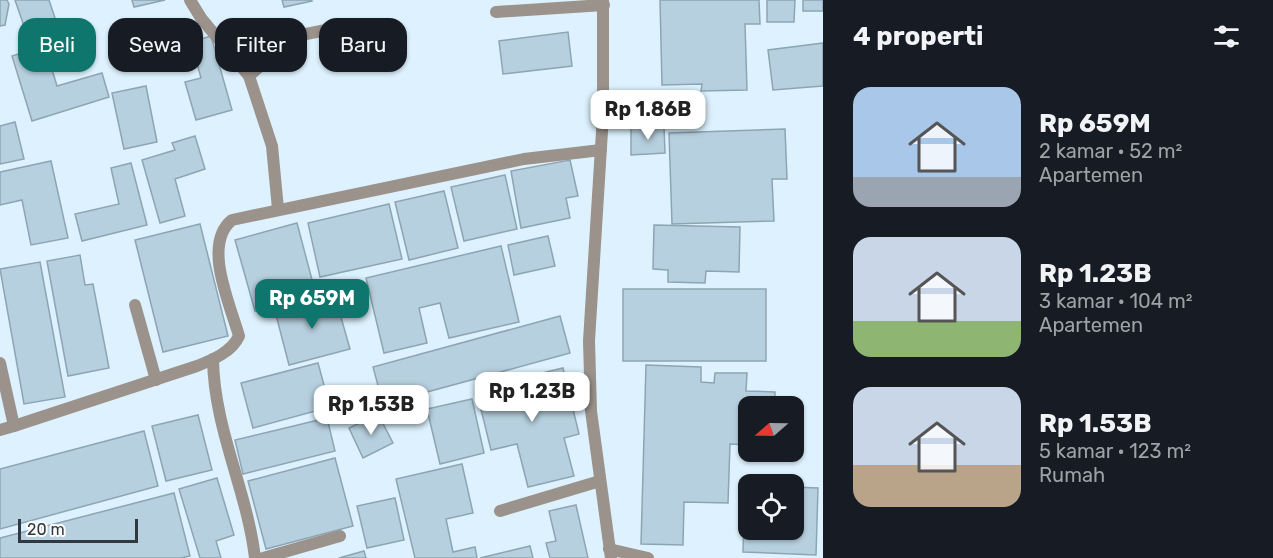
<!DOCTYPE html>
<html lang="id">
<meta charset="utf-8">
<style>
body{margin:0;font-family:Rubik,sans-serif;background:#242831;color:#f1f3f6;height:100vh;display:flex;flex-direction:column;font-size:22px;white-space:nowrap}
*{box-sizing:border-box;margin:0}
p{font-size:20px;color:#9ea1a6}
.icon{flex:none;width:33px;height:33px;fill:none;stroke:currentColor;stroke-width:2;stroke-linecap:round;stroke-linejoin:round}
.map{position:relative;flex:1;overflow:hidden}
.sheet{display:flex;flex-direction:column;background:#171b24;width:450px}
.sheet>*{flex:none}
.hud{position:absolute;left:18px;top:18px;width:570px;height:54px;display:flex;gap:12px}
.needle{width:39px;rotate:250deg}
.buttons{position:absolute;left:738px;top:396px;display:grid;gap:12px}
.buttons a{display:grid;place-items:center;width:66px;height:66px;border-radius:12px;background:#171b24;box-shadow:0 2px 4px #0004;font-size:30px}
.scale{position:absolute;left:18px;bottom:15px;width:120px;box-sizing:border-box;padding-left:6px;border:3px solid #2f393f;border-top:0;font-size:16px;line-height:21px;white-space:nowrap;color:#2f393f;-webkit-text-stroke:4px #fbfbfb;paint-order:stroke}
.price{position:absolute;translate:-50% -51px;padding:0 14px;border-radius:12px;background:#fff;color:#222;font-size:20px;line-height:39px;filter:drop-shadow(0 2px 3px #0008)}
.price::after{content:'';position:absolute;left:50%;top:36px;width:18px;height:14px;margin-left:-9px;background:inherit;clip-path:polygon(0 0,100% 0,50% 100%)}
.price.current{background:#0f766e;color:#fff}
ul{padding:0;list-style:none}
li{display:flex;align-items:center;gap:18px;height:150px;padding:0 30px}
li span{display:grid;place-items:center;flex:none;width:168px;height:120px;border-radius:18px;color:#555}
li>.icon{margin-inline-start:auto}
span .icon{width:72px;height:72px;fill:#fffc;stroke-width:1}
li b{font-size:26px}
h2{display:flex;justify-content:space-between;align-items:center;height:72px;padding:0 30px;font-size:26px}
.pill{padding:0 21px;border-radius:18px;background:#171b24;box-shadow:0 2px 4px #0004;font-size:21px;line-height:54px}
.pill.current{background:#0f766e;color:#fff}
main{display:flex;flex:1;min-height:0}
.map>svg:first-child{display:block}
.building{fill:#b7d0df;stroke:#8da5b3;stroke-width:1.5}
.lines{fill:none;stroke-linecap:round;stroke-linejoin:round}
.service{stroke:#9b928b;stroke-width:12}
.minor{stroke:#9b928b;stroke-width:12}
.tertiary{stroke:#9b928b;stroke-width:12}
</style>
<main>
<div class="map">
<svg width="823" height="558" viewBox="0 0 823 558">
<rect width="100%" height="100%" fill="#ddf2fe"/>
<g class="building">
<polygon points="0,0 7,0 9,4 5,25 0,26"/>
<polygon points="15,0 49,0 55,18 25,29"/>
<polygon points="132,0 165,0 134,7"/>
<polygon points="282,0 311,0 312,1 284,7"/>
<polygon points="660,0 759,0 760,24 745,24 747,90 701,91 702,84 662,85"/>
<polygon points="767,0 795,0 794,22 767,22"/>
<rect x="803" y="0" width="20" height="11"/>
<polygon points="568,32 572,66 503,74 499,41"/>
<polygon points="211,36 232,110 196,120 185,82 201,78 191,42"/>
<polygon points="823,43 823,86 773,90 768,50"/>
<polygon points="45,46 57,86 102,73 109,97 32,121 12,56"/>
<polygon points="146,86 157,142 124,149 112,93"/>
<polygon points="15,122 24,159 0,164 0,126"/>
<polygon points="664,127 665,153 631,155 631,128"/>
<polygon points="785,129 787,179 772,179 774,221 672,224 669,133"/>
<polygon points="195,136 205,169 175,179 185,216 160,223 142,160 175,150 172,143"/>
<polygon points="570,160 578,196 566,198 570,218 521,228 511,171"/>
<polygon points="51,161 68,238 31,245 22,200 0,205 0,172"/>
<polygon points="131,163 147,225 82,241 75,214 119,204 111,168"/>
<polygon points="505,175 517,229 464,241 451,187"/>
<polygon points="444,191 458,248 409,260 395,202"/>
<polygon points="389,204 402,259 320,277 308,223"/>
<polygon points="297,223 316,295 255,311 235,240"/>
<polygon points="200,224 228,336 163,352 135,240"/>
<polygon points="654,225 740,227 739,272 706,271 705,283 668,282 668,270 653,269"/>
<polygon points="548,236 555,266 514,275 508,245"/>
<polygon points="501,246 519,322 449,338 440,303 419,308 427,343 384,353 366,278"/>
<polygon points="80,255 85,285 93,284 109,368 68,376 47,261"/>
<polygon points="40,262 65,397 24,404 0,269"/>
<rect x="623" y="289" width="143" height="72"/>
<polygon points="335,296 350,349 289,365 275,311"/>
<polygon points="560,316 570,353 383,404 373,367"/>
<polygon points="318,363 330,407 253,428 241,383"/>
<polygon points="646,365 701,367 701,382 714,383 715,373 747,373 746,391 775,392 775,406 748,406 748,445 730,444 728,503 684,502 683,545 641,544"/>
<polygon points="563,368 579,434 564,438 574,476 528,487 517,444 491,450 476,389"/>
<polygon points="472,399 484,453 440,464 427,409"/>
<polygon points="378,414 393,443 363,458 349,428"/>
<polygon points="198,415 212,470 166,481 152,426"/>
<polygon points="327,418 335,451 243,474 235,440"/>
<polygon points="144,431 158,486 0,529 0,469"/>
<polygon points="335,458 353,526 266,549 248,481"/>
<polygon points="462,464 473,513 446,519 453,552 475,547 477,558 415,558 396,479"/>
<polygon points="217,478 234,535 216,541 221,558 200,558 179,489"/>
<polygon points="745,485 748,485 748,530 794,530 794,487 818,488 816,555 743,552"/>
<polygon points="174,493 190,556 181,558 0,558 0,538"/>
<polygon points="395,498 404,540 367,548 357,506"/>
<polygon points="576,505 588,558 550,558 546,543 556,541 549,511"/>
<polygon points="530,546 533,558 480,558"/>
<polygon points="364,551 366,558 339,558"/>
</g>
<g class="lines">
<g class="service">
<polyline points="496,12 604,5"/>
<polyline points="249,76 287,42 301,35 351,25"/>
<polyline points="500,511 600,481"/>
</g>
<g class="minor">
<polyline points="190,0 201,18 249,76 272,146 278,209"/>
<polyline points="135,305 156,380"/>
<path d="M213 359C214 429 247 490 255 558"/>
<path d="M0 363 14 426 197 366C212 360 232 352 239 336 230 304 202 244 232 220L524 159 601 150"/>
<polyline points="0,430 14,426"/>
<polyline points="609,549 648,558"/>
<polyline points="263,558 340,536"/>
</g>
<polyline class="tertiary" points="603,0 603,115 589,341 591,411 611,558"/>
</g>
</svg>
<div class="buttons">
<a><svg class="needle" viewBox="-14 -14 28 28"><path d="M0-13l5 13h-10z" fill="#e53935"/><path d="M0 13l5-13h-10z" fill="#9ea1a6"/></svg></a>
<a><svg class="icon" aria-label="locate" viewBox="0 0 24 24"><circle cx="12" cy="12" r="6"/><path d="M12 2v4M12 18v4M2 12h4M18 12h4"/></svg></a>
</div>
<div class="scale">20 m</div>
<b class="price" style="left:648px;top:141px">Rp 1.86B</b>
<b class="price current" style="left:312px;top:330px">Rp 659M</b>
<b class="price" style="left:532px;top:423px">Rp 1.23B</b>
<b class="price" style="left:371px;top:436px">Rp 1.53B</b>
<div class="hud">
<a class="pill current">Beli</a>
<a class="pill">Sewa</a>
<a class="pill">Filter</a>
<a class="pill">Baru</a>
</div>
</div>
<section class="sheet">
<h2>4 properti<svg class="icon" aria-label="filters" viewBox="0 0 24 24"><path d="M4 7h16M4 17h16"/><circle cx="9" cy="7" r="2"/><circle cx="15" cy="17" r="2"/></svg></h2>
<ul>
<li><span style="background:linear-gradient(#a9c7e8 75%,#9aa5b1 0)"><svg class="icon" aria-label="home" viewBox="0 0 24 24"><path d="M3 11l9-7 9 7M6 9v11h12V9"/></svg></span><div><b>Rp 659M</b><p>2 kamar · 52 m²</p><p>Apartemen</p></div></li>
<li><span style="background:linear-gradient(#c9d6e8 70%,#8fb573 0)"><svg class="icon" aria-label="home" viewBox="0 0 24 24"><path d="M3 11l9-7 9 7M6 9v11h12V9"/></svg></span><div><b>Rp 1.23B</b><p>3 kamar · 104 m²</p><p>Apartemen</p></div></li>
<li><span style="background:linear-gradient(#c9d6e8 65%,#b9a48a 0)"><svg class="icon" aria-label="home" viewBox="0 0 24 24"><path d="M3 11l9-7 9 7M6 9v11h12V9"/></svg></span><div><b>Rp 1.53B</b><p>5 kamar · 123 m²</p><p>Rumah</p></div></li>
</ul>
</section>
</main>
